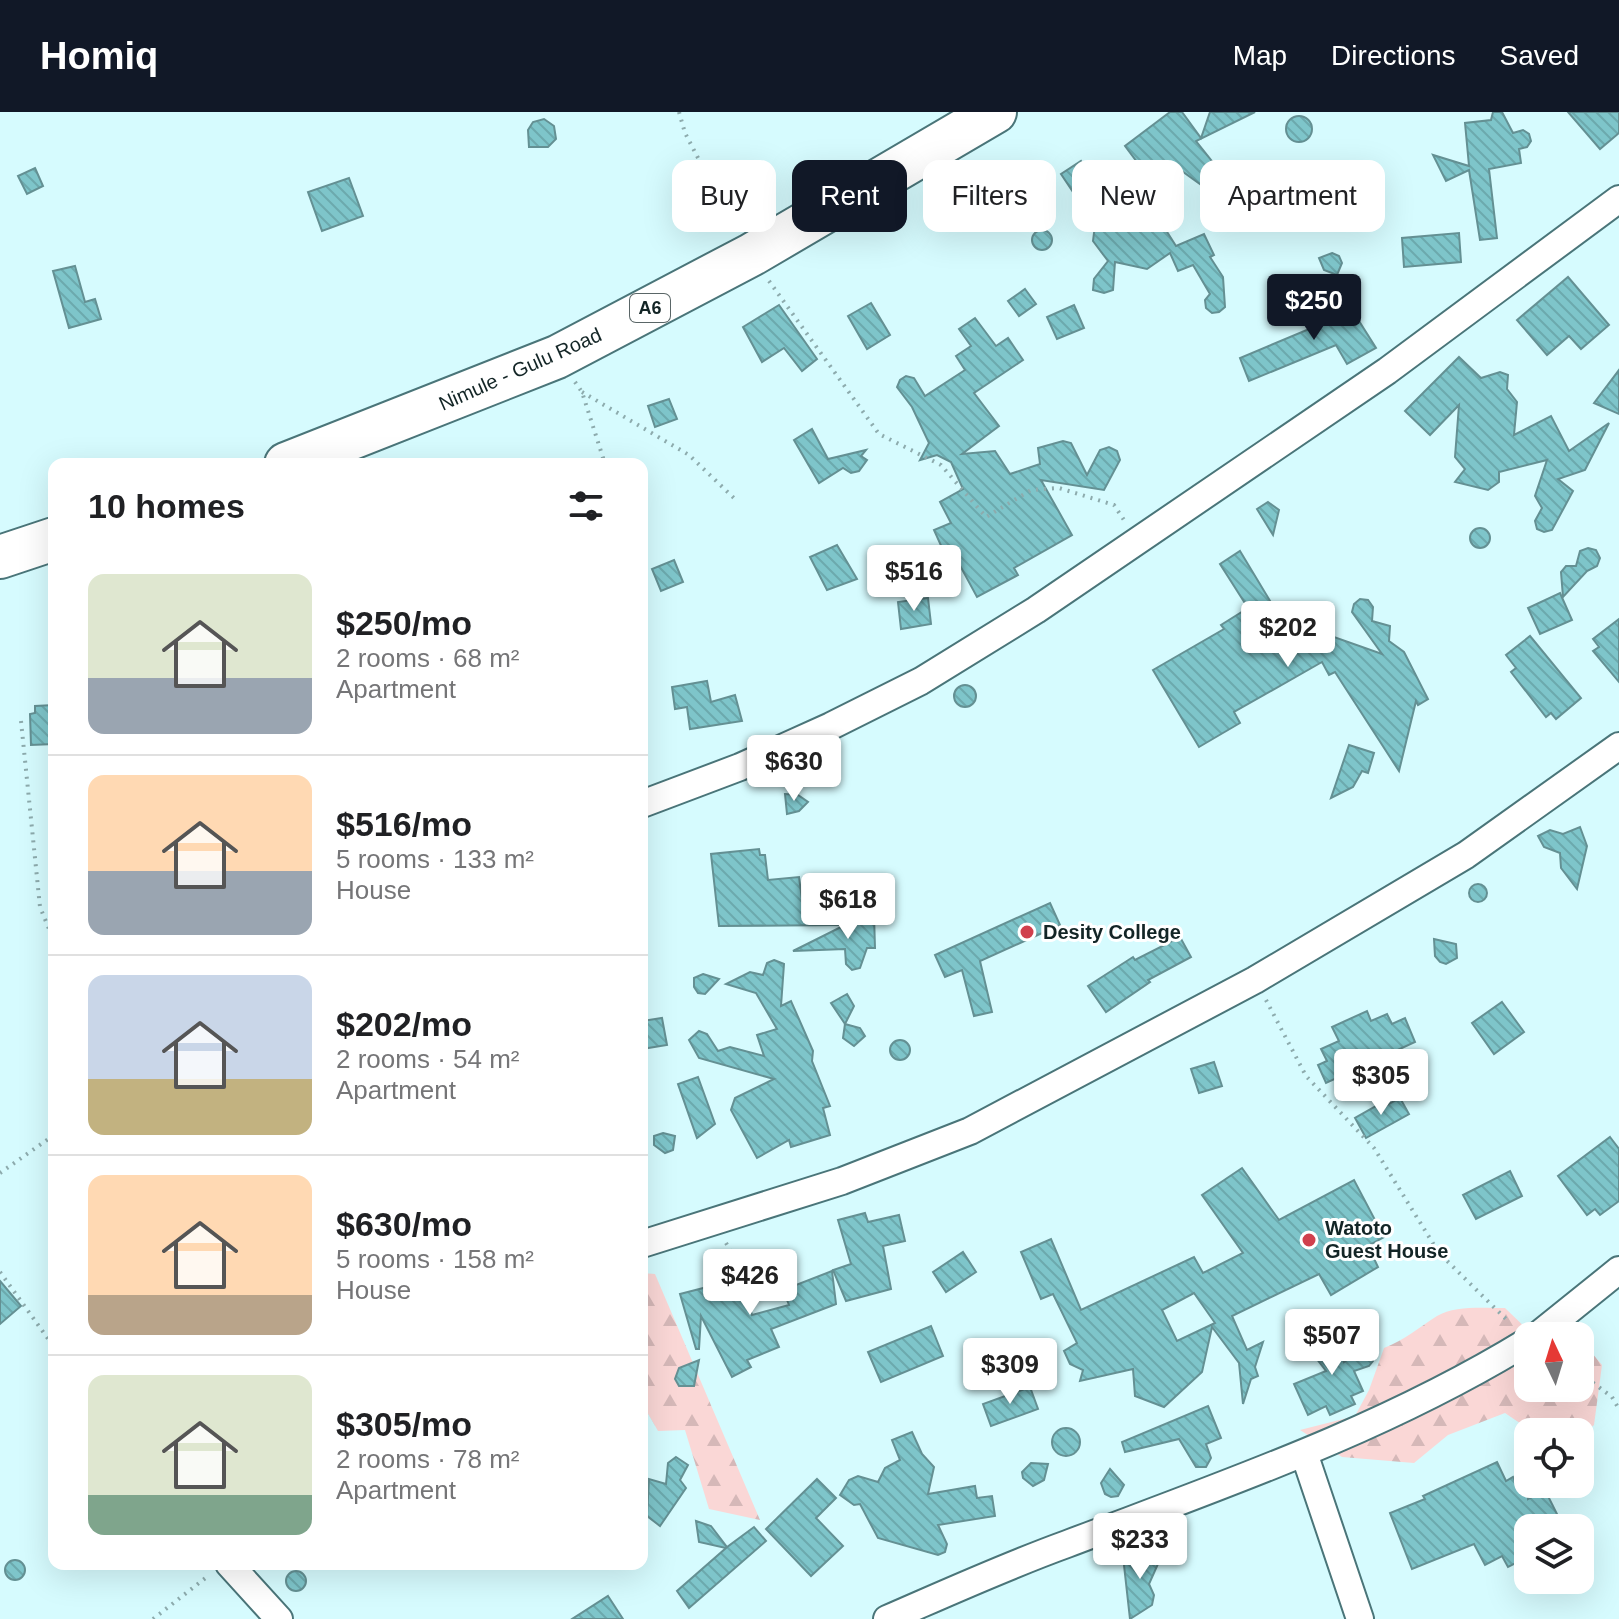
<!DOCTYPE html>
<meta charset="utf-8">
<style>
body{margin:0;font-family:Arial,sans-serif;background:#f2f2f2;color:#202124;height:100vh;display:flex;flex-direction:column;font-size:30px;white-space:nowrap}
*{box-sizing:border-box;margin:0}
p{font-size:26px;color:#757577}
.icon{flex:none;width:44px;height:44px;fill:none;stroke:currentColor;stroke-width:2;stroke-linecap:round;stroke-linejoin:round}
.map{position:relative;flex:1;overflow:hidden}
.sheet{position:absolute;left:48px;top:346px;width:600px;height:1112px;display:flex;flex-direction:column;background:#fff;border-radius:16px;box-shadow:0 8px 32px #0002}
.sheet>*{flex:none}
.top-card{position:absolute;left:672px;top:48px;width:760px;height:72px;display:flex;gap:16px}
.needle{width:52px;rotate:356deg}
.buttons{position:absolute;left:1514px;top:1210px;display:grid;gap:16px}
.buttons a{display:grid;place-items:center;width:80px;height:80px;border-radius:16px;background:#fff;box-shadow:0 8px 32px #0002;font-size:40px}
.price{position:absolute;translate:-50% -68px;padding:0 18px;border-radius:8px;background:#fff;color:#222;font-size:26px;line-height:52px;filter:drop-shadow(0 2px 4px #0008)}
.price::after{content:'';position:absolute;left:50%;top:48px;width:24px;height:18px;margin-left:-12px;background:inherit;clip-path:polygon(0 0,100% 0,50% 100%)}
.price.selected{background:#111827;color:#fff}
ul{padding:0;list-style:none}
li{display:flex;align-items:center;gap:24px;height:200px;padding:0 40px}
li+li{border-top:2px solid #e0e0e0}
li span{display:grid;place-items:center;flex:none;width:224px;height:160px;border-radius:16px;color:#555}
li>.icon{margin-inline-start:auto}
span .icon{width:96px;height:96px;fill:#fffc;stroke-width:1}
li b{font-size:34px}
h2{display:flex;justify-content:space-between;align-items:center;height:96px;padding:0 40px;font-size:34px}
.chip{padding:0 28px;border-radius:16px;background:#fff;box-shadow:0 8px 32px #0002;font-size:28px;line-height:72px}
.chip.selected{background:#111827;color:#fff}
header{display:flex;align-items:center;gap:48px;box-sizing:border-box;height:112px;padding:0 40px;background:#111827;color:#fff}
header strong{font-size:38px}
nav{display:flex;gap:44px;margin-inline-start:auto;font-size:28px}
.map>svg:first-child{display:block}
.forest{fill:url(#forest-firs)}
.building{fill:url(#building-back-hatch);stroke:#649093;stroke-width:2;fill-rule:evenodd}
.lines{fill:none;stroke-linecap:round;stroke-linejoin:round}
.minor-casing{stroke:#4a7579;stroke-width:30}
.primary-casing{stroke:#4a7579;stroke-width:46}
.path{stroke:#8dabad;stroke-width:4;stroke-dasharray:2 6;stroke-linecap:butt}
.minor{stroke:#fff;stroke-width:26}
.primary{stroke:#fff;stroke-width:42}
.poi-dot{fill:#d0404d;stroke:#fff;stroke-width:3}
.labels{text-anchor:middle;stroke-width:6;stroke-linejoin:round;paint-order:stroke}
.shield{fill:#fff;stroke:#5a6667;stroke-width:2}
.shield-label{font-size:18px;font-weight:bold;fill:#132526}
.street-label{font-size:20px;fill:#132526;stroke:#fff}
.poi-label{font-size:20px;font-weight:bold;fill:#132526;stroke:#fff;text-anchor:start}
</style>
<header>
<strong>Homiq</strong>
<nav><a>Map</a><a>Directions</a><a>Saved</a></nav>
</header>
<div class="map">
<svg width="1619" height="1507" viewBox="0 0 1619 1507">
<defs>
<pattern id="forest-firs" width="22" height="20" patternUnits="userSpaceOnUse" patternTransform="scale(2)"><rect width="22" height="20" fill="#fad7d6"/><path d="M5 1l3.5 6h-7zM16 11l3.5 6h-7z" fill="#d5b8b8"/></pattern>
<pattern id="building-back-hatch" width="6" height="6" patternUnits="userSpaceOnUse" patternTransform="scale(2)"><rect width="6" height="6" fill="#7ec5ca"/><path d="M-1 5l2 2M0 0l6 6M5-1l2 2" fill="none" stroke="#6ca9ad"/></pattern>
</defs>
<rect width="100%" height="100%" fill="#d6fbfe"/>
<g class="forest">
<polygon points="642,1161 655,1162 760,1408 709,1397 685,1318 658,1319 642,1291"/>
<path d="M1505 1196 1534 1224H1528V1276H1580V1236L1586 1234 1602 1253 1594 1313 1580 1324V1320H1533L1505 1301 1448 1323 1414 1351 1342 1345 1300 1318 1355 1304 1369 1278 1384 1236C1405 1228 1418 1216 1437 1204 1455 1193 1485 1196 1505 1196Z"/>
</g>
<g class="building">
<polygon points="1170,0 1182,0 1201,26 1210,0 1255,0 1196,29 1231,73 1244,64 1252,65 1270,87 1254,103 1258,107 1254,111 1172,52 1152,70 1125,34"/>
<polygon points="1493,0 1502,0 1513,21 1523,18 1529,22 1531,29 1527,35 1519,37 1521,51 1489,57 1497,126 1480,128 1469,58 1446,69 1433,43 1469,54 1465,11 1491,8"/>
<polygon points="1568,0 1619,0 1619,21 1600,37"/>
<circle cx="1299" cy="17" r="13"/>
<polygon points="544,7 554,14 556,27 548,35 529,35 528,18 533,10"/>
<polygon points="1081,49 1123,114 1152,96 1176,134 1204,122 1214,143 1210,145 1223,165 1225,195 1219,200 1212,201 1206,196 1205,188 1210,182 1193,153 1178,159 1170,141 1147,157 1115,150 1113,178 1104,181 1093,178 1094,167 1108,149 1093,129 1095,113 1061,62"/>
<polygon points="35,56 43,74 27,82 18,64"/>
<polygon points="349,66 363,104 322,119 308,80"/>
<polygon points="1290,68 1297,81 1311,79 1319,84 1320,93 1315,100 1279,105 1275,76"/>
<circle cx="1042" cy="128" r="10"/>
<polygon points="1459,121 1461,150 1404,155 1402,126"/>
<polygon points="1332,141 1339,144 1342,151 1337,163 1324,158 1319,146"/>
<polygon points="75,154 85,190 95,187 101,207 69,216 53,159"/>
<polygon points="1568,165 1609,213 1581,237 1569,224 1547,243 1517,208"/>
<polygon points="1025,177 1036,192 1019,204 1008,189"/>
<polygon points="1342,182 1376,236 1347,252 1336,233 1249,269 1240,246 1326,210 1322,204 1329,200 1325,193"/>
<polygon points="871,191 890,223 867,237 848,204"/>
<polygon points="779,193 817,247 802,259 784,236 762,250 743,215"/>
<polygon points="1074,193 1084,216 1057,227 1047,205"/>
<polygon points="975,206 996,234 1008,226 1023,248 974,281 999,314 962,342 995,339 1010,362 1040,352 1038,336 1063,329 1071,331 1087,363 1100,338 1109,335 1117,339 1120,348 1104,378 1041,368 1072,423 1014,456 1018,463 977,485 950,435 943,438 934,418 951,411 940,390 963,377 951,350 937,343 920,348 929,331 912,295 897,275 900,268 906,264 914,266 925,284 965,258 956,244 971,234 959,217"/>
<polygon points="1459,245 1481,266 1500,260 1508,263 1507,277 1517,290 1514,323 1551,304 1569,339 1609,311 1585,358 1558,367 1573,379 1552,418 1544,420 1537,417 1535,409 1542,396 1535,384 1547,348 1499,360 1499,370 1488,378 1455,370 1465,357 1455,345 1459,293 1430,323 1405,299"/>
<polygon points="1619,258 1619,302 1594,291"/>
<polygon points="669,287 677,307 655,315 648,294"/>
<polygon points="812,317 828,347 866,338 861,344 867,348 859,359 851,361 843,356 819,371 794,328"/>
<polygon points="1268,390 1279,398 1273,423 1257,397"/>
<circle cx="1480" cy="426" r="10"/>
<polygon points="837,433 857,467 827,478 810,445"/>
<polygon points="1588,436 1596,438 1600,446 1597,454 1587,459 1563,485 1561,460 1566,454 1576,454 1580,439"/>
<polygon points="1240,439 1296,532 1320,520 1382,542 1352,500 1354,492 1360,487 1368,488 1373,495 1372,509 1390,514 1389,529 1404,540 1428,587 1418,593 1416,589 1399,659 1335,560 1329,563 1322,550 1234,600 1240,611 1199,635 1153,558 1224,517 1221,513 1248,496 1220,452"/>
<polygon points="674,448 683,470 661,479 652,457"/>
<polygon points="1560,481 1572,508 1540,522 1528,496"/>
<polygon points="928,486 931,512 901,517 898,490"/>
<polygon points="1619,507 1619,570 1593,539 1599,535 1593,527"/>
<polygon points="1530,524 1581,586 1556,607 1551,601 1546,605 1511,560 1516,556 1506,543"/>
<polygon points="707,569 711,590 735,583 742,609 690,617 687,595 675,597 672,575"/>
<circle cx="965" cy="584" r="11"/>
<polygon points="54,593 54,632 31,633 30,602 35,601 35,594"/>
<polygon points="1349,633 1374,641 1368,661 1362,659 1353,675 1331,686"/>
<polygon points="785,682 798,683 808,690 799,699 787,702"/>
<polygon points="1580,715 1587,734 1577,777 1561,756 1560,741 1544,735 1538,724 1550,718 1563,722"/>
<polygon points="759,737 760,743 765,743 768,768 799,765 803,795 838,794 839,813 719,814 711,742"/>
<circle cx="1478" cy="781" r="9"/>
<polygon points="1050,791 1060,813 980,849 992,900 974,904 962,858 945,865 935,843"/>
<polygon points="874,803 875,836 867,836 860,856 852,858 846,852 845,837 793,839 863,804"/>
<polygon points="1180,825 1191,845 1148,868 1150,870 1106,900 1088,874 1133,845 1135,848"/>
<polygon points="1434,827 1456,832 1457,846 1446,852 1440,850 1435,844"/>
<polygon points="774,848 784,852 781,894 791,889 813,939 812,949 830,994 823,996 830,1023 791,1035 789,1028 757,1046 731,998 735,986 774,967 699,946 689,928 699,919 707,922 718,939 730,935 764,944 757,923 777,917 756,881 726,872 750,860 763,863 767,851"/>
<polygon points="703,862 719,867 705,882 698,881 694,875 694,866"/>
<polygon points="847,882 854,894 845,912 860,916 865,924 854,934 843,926 845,912 831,891"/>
<polygon points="1502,890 1524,920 1494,942 1472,911"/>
<polygon points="1367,899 1371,909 1387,902 1392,912 1405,906 1415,930 1326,971 1318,953 1327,949 1321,937 1339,929 1332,915"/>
<polygon points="662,906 667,933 642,937 642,909"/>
<circle cx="900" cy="938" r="10"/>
<polygon points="1214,950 1222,974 1199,981 1191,957"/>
<polygon points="698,965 715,1012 697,1026 678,972"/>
<polygon points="1400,986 1409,1002 1366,1026 1355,1006 1385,989 1387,993"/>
<polygon points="663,1021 675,1024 673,1038 665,1041 654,1033 654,1024"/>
<polygon points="1610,1025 1619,1037 1619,1089 1600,1103 1595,1097 1587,1103 1558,1064"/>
<path d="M1242 1056 1279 1108 1354 1068 1384 1125 1368 1134 1378 1155 1331 1183 1319 1162 1232 1204 1247 1238 1263 1230 1255 1255 1258 1264 1251 1267 1243 1292 1239 1251 1212 1215 1202 1260 1164 1295 1135 1284 1133 1257 1080 1269 1083 1258 1070 1252 1064 1239 1077 1231 1053 1182 1041 1187 1021 1140 1051 1127 1081 1198 1194 1145 1203 1161 1243 1141 1202 1083ZM1194 1181 1215 1211 1177 1229 1162 1198Z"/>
<polygon points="1510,1059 1522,1084 1476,1107 1463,1083"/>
<polygon points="865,1101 868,1110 899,1103 905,1129 883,1134 891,1177 846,1189 833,1158 851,1152 838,1108"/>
<polygon points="963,1140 976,1160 946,1180 933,1160"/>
<polygon points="832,1159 836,1192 771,1217 779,1235 747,1248 751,1255 732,1265 701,1204 699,1237 696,1237 680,1182 742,1166 752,1203 789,1193 783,1178"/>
<polygon points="0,1169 21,1194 0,1212"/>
<polygon points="931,1214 943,1244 881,1270 868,1240"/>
<polygon points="1320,1220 1335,1225 1344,1250 1360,1237 1371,1238 1373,1249 1369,1254 1354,1259 1363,1279 1351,1284 1355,1292 1330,1303 1326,1294 1308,1303 1294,1272 1326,1259 1307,1234"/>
<polygon points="699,1248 694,1274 679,1274 675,1267 679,1256"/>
<polygon points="1030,1275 1038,1297 991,1314 983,1292"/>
<polygon points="1208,1294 1221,1326 1206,1332 1211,1346 1206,1355 1196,1355 1179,1327 1125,1340 1122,1330"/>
<circle cx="1066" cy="1330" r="14"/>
<polygon points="912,1320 922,1342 934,1355 928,1382 975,1374 977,1386 992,1384 995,1404 938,1413 947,1432 945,1440 938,1443 878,1426 860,1392 854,1393 840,1383 849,1368 858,1364 878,1370 885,1356 900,1348 892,1328"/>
<polygon points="676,1345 688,1353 680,1368 686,1376 660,1414 647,1404 649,1367 666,1372 668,1351"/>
<polygon points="1497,1350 1506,1369 1513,1365 1519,1377 1528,1372 1528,1387 1545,1378 1564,1416 1528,1416 1528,1445 1508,1455 1502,1444 1485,1453 1474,1432 1412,1457 1390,1401 1425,1387 1423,1384"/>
<polygon points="1031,1351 1048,1352 1044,1368 1033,1374 1023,1366 1022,1360"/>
<polygon points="1110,1357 1124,1373 1118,1384 1111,1385 1105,1382 1101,1371"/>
<polygon points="817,1367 836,1386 816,1406 843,1434 811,1464 766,1417"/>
<polygon points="696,1409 711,1414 727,1435 754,1415 766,1429 689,1496 677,1479 726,1436 699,1430"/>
<polygon points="1139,1438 1148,1438 1156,1443 1158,1452 1149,1472 1154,1483 1152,1493 1130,1507 1124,1453"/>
<circle cx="15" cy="1458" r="10"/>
<circle cx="296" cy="1469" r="10"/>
<polygon points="608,1484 623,1507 572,1507"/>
</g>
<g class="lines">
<defs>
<g id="minor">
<polyline points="642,692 740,655 831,614 921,569 1036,498 1387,259 1619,87"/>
<polyline points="642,1132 842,1069 970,1019 1255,868 1466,743 1619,634"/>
<polyline points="1537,1224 1619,1158"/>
<polyline points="1305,1344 1360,1507"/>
<polyline points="229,1452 279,1507"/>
<path d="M887 1507C947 1481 1006 1454 1067 1432 1225 1372 1383 1318 1528 1229"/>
</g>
<g id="primary">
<polyline points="286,352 557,245 751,143 995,0"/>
<polyline points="0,445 54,427"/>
</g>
</defs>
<use href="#minor" class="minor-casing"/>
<use href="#primary" class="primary-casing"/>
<g class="path">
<polyline points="679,0 685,21 734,115"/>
<polyline points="769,169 879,322 941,353 986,405 1031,378 1059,376 1114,393 1124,408"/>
<polyline points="575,270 582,280 605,352"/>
<polyline points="582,280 689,343 736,388"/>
<polyline points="21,609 40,795 54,829"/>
<polyline points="1266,888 1306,964 1374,1036 1439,1141 1509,1210"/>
<polyline points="0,1061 54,1023"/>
<polyline points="726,1131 755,1177"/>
<polyline points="0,1160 54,1235"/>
<polyline points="1580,1261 1612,1285 1619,1297"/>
<polyline points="153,1507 208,1464"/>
</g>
<use href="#minor" class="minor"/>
<use href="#primary" class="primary"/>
</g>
<g class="poi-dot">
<circle cx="1027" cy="820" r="8"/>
<circle cx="1309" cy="1128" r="8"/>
</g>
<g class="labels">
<rect class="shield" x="630" y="182" width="40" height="28" rx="6"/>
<g class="shield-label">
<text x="650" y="202">A6</text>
</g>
<g class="street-label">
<text transform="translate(520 257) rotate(-24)" y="7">Nimule - Gulu Road</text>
</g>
<g class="poi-label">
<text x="1043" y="827">Desity College</text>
<text x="1325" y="1123">Watoto<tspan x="1325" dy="23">Guest House</tspan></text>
</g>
</g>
</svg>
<div class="buttons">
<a><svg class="needle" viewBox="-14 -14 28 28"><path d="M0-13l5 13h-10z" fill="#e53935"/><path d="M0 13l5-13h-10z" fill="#757577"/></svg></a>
<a><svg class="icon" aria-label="locate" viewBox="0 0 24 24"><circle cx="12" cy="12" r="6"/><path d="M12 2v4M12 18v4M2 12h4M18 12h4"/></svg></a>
<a><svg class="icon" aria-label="layers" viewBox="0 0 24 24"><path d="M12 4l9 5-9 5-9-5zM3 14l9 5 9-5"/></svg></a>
</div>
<b class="price selected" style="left:1314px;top:230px">$250</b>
<b class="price" style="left:914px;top:501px">$516</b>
<b class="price" style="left:1288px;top:557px">$202</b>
<b class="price" style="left:794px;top:691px">$630</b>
<b class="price" style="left:848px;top:829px">$618</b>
<b class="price" style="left:1381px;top:1005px">$305</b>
<b class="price" style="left:750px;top:1205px">$426</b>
<b class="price" style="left:1332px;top:1265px">$507</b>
<b class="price" style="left:1010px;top:1294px">$309</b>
<b class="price" style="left:1140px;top:1469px">$233</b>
<div class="top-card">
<a class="chip">Buy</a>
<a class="chip selected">Rent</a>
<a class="chip">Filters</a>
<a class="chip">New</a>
<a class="chip">Apartment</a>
</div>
<section class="sheet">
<h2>10 homes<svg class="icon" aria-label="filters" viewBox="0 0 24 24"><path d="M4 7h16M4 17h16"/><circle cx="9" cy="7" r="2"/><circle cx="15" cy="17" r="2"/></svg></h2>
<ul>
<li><span style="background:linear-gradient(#dfe7d0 65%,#9aa5b1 0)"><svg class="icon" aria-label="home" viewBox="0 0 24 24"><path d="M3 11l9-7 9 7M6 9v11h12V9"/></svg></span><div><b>$250/mo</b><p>2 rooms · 68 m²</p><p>Apartment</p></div></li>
<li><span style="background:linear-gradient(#ffd9b3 60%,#9aa5b1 0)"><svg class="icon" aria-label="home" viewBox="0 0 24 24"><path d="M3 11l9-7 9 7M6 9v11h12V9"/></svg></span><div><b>$516/mo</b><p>5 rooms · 133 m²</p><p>House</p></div></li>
<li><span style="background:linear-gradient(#c9d6e8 65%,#c2b280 0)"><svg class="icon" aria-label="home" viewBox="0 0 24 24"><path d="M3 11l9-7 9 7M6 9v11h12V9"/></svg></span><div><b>$202/mo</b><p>2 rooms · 54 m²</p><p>Apartment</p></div></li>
<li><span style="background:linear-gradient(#ffd9b3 75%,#b9a48a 0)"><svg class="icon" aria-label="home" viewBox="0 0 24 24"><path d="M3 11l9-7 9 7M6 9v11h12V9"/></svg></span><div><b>$630/mo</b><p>5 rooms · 158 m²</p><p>House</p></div></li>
<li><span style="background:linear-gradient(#dfe7d0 75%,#7fa58c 0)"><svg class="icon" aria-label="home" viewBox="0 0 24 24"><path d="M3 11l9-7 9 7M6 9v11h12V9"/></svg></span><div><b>$305/mo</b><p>2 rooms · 78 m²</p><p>Apartment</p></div></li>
</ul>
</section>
</div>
